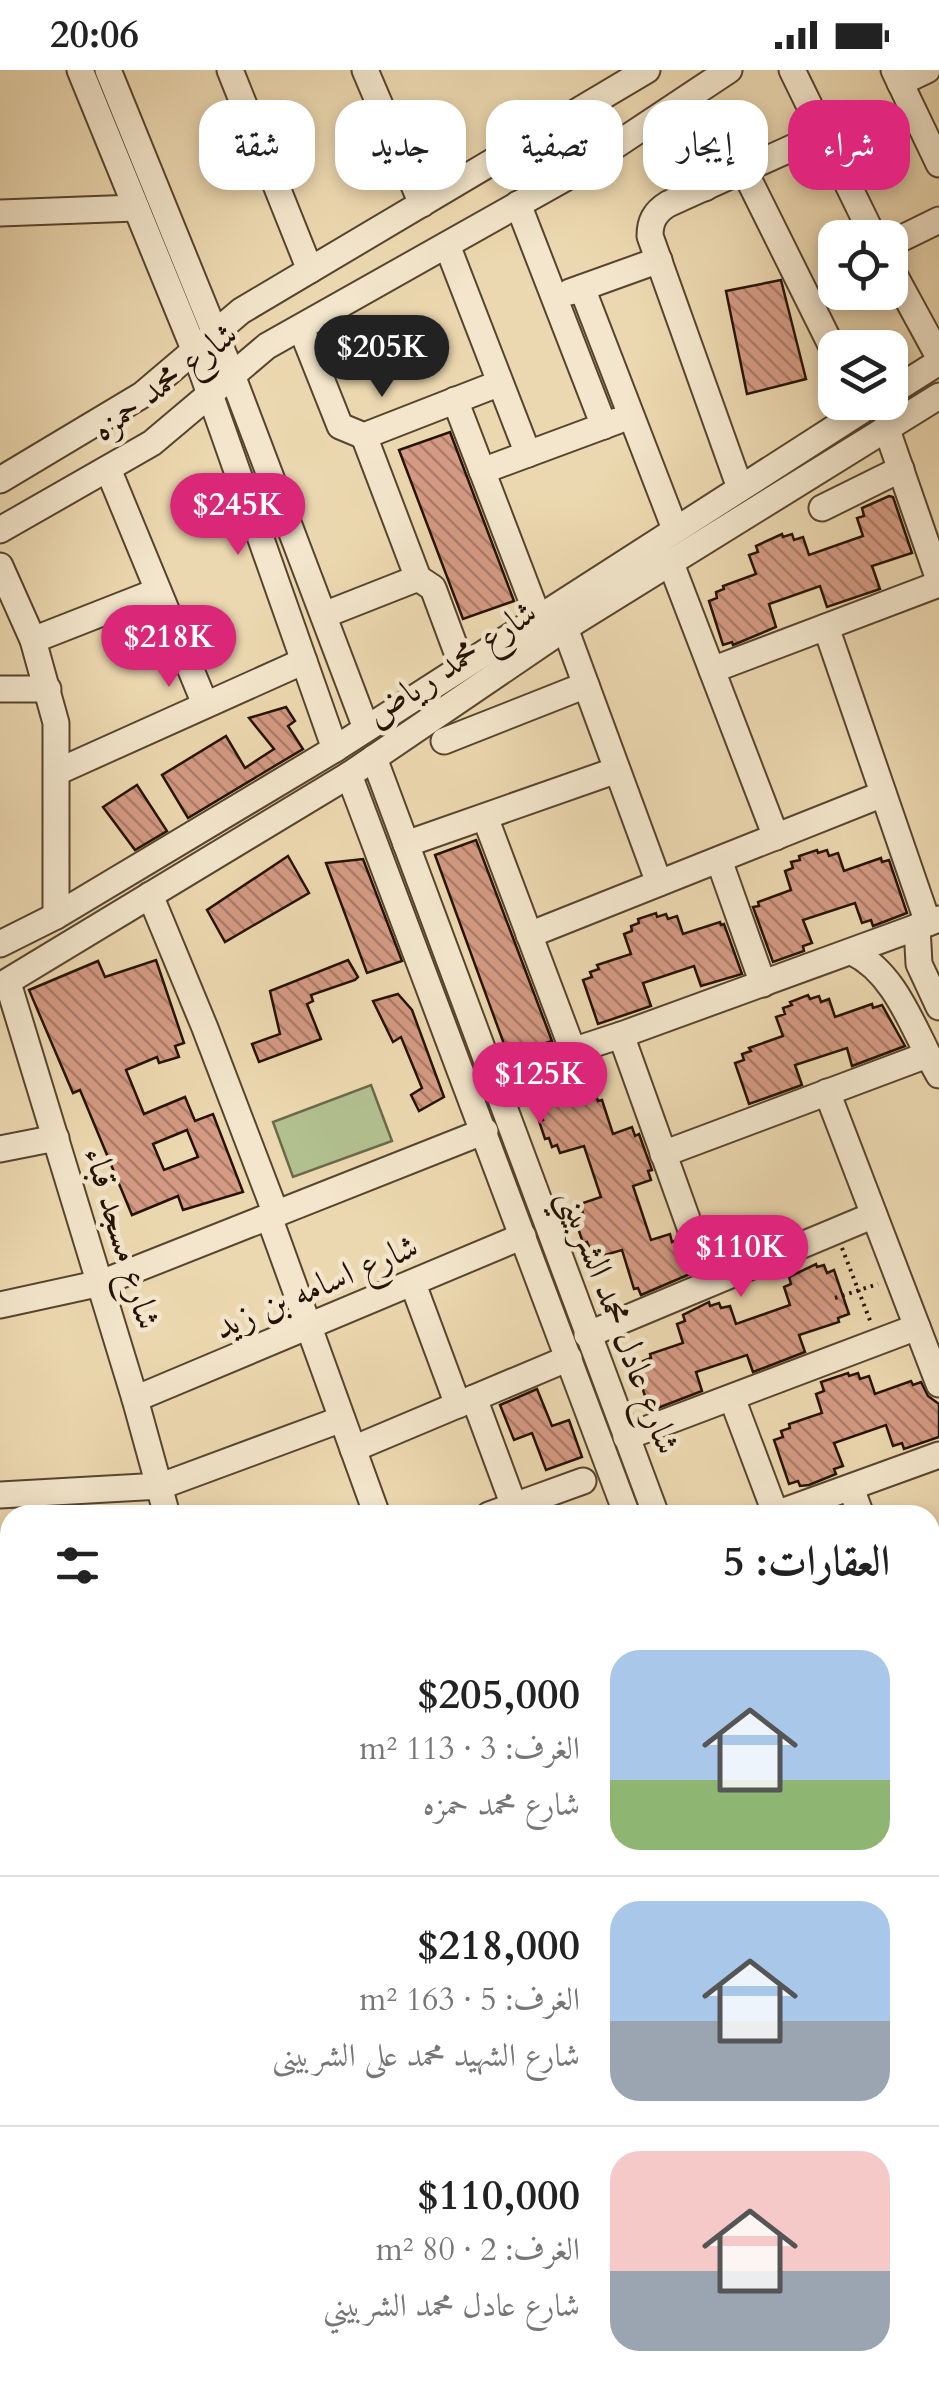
<!DOCTYPE html>
<html lang="ar">
<meta charset="utf-8">
<style>
body{margin:0;font-family:Cardo,Amiri,serif;background:#f2f2f2;color:#222;direction:rtl;height:100vh;display:flex;flex-direction:column;font-size:38px;white-space:nowrap}
*{box-sizing:border-box;margin:0}
p{font-size:32px;color:#767676}
.icon{flex:none;width:55px;height:55px;fill:none;stroke:currentColor;stroke-width:2;stroke-linecap:round;stroke-linejoin:round}
.map{position:relative;flex:1;overflow:hidden;direction:ltr}
.details{position:absolute;left:0px;top:1435px;width:940px;height:892px;display:flex;flex-direction:column;background:#fff;border-radius:30px 30px 0 0;box-shadow:0 5px 15px #0003;direction:rtl}
.details>*{flex:none}
.banner{position:absolute;left:30px;top:30px;width:880px;height:90px;direction:rtl;display:flex;gap:20px}
.tools{position:absolute;left:818px;top:150px;display:grid;gap:20px}
.tools a{display:grid;place-items:center;width:90px;height:90px;border-radius:20px;background:#fff;box-shadow:0 5px 15px #0003;font-size:50px}
.price{position:absolute;translate:-50% -85px;padding:0 22px;border-radius:35px;background:#db2777;color:#fff;font-size:32px;line-height:65px;filter:drop-shadow(0 2px 5px #0008)}
.price::after{content:'';position:absolute;left:50%;top:60px;width:30px;height:22px;margin-left:-15px;background:inherit;clip-path:polygon(0 0,100% 0,50% 100%)}
.price.selected{background:#222;color:#fff}
ul{padding:0;list-style:none}
li{display:flex;align-items:center;gap:30px;height:250px;padding:0 50px}
li+li{border-top:2px solid #e0e0e0}
li span{display:grid;place-items:center;flex:none;width:280px;height:200px;border-radius:30px;color:#555}
li>.icon{margin-inline-start:auto}
span .icon{width:120px;height:120px;fill:#fffc;stroke-width:1}
li b{font-size:42px}
h2{display:flex;justify-content:space-between;align-items:center;height:120px;padding:0 50px;font-size:42px}
.pill{padding:0 35px;border-radius:30px;background:#fff;box-shadow:0 5px 15px #0003;font-size:35px;line-height:90px}
.pill.selected{background:#db2777;color:#fff}
.status{display:flex;justify-content:space-between;align-items:center;height:70px;padding:0 50px;background:#fff;direction:ltr}
.status svg{height:28px;fill:currentColor}
.map>svg:first-child{display:block}
.garden{fill:#b2c090;stroke:#6c6949;stroke-width:2.5}
.building{fill:url(#building-back-hatch);stroke:#251202;stroke-width:2.5;fill-rule:evenodd}
.lines{fill:none;stroke-linecap:round;stroke-linejoin:round}
.minor-casing{stroke:#57442e;stroke-width:29}
.path{stroke:#251202;stroke-width:4;stroke-dasharray:2.5 5;stroke-linecap:butt}
.minor{stroke:#f3e6cc;stroke-width:25}
.labels{text-anchor:middle;stroke-width:9;stroke-linejoin:round;paint-order:stroke}
.street-label{font-size:35px;fill:#251202;stroke:#f3e6cc}
</style>
<div class="status"><b>20:06</b><svg viewBox="0 0 49 12"><path d="M0 12V9h3v3zM5 12V6h3v6zM10 12V3h3v9zM15 12V0h3v12zM26 1h20v11H26zM47 4h2v5h-2z"/></svg></div>
<div class="map">
<svg width="939" height="2326" viewBox="0 0 939 2326">
<defs>
<pattern id="building-back-hatch" width="6" height="6" patternUnits="userSpaceOnUse" patternTransform="scale(2.5)"><rect width="6" height="6" fill="#d49a83"/><path d="M-1 5l2 2M0 0l6 6M5-1l2 2" fill="none" stroke="#ac7c69"/></pattern>
</defs>
<rect width="100%" height="100%" fill="#ecd8b0"/>
<filter id="stains"><feTurbulence type="fractalNoise" baseFrequency=".002" numOctaves="4"/><feColorMatrix values="0 0 0 0 .2 0 0 0 0 .09 0 0 0 0 .02 0 0 0 .5 -.17"/></filter>
<radialGradient id="worn" r=".72"><stop offset=".6" stop-color="#630" stop-opacity="0"/><stop offset="1" stop-color="#630" stop-opacity=".3"/></radialGradient>
<polygon class="garden" points="371,1015 392,1071 293,1107 273,1052"/>
<g class="building">
<polygon points="781,210 806,309 747,324 726,221"/>
<polygon points="450,362 514,531 463,549 399,380"/>
<polygon points="889,426 893,427 912,483 872,496 880,519 827,537 820,516 769,534 776,557 733,575 732,572 723,575 709,531 717,528 716,522 724,519 723,516 756,504 749,485 758,482 756,476 782,464 783,467 792,464 794,470 803,467 809,485 863,466 857,448 864,446 862,438"/>
<polygon points="286,637 295,651 288,656 303,679 188,748 162,705 226,666 245,698 274,679 249,648"/>
<polygon points="137,715 167,761 135,780 103,737"/>
<polygon points="476,770 552,971 508,985 435,785"/>
<polygon points="817,780 818,783 827,780 829,786 838,783 844,801 881,788 882,792 889,790 907,843 873,856 871,850 862,853 855,833 803,850 812,873 803,876 804,881 773,892 753,837 759,836 758,832 791,820 785,801 793,798 791,792 800,790 799,786"/>
<polygon points="288,786 309,823 225,872 207,840"/>
<polygon points="363,789 402,891 367,903 326,793"/>
<polygon points="656,843 657,847 666,844 668,849 677,846 683,864 720,852 721,855 724,854 742,904 701,916 694,896 643,913 651,936 598,954 583,910 592,907 590,902 599,899 597,895 631,884 624,864 632,861 631,856 639,853 638,849"/>
<path d="M156 890 184 973 175 976 179 987 159 993 157 987 126 1000 144 1044 185 1027 195 1051 213 1044 243 1122 183 1140 178 1126 132 1145 80 1020 73 1023 29 920 98 891 105 907ZM187 1060 198 1087 164 1100 153 1074Z"/>
<polygon points="348,890 358,907 355,910 311,925 313,931 307,934 321,969 259,992 252,974 280,964 270,921"/>
<polygon points="398,924 412,940 444,1027 419,1041 411,1025 422,1018 401,967 393,972 373,931"/>
<polygon points="808,925 810,929 819,926 821,932 829,929 835,947 872,934 873,938 882,935 905,976 852,996 847,978 795,995 802,1015 749,1034 735,993 744,990 742,984 751,981 749,978 783,966 776,947 785,944 783,938 792,935 790,932"/>
<polygon points="586,1016 589,1025 595,1023 598,1031 602,1030 613,1064 632,1057 635,1066 639,1064 652,1100 648,1101 651,1110 633,1116 651,1170 670,1164 672,1172 677,1170 690,1204 641,1225 638,1218 634,1219 622,1180 598,1187 595,1178 590,1180 587,1172 583,1173 577,1155 580,1154 578,1145 583,1143 580,1134 601,1127 584,1076 560,1083 557,1075 552,1077 549,1068 545,1069 539,1051 543,1050 540,1041 546,1039 542,1030"/>
<polygon points="816,1194 817,1197 824,1195 827,1203 834,1200 849,1244 838,1248 839,1252 799,1265 805,1282 753,1302 747,1285 696,1302 702,1321 650,1341 636,1299 644,1297 643,1291 651,1288 650,1284 683,1273 677,1254 685,1251 683,1245 709,1232 710,1236 719,1233 721,1238 730,1236 736,1254 790,1235 784,1217 791,1214 789,1207"/>
<polygon points="848,1303 849,1306 858,1303 860,1309 869,1306 875,1324 911,1311 913,1315 921,1312 928,1326 939,1334 939,1367 904,1379 902,1373 893,1376 886,1355 834,1373 843,1396 834,1399 836,1404 809,1415 800,1416 798,1411 789,1414 774,1370 783,1367 781,1361 790,1358 789,1354 822,1343 816,1324 824,1321 821,1312"/>
<polygon points="537,1319 552,1356 569,1350 582,1387 546,1400 532,1363 514,1370 500,1335"/>
</g>
<g class="lines">
<defs>
<g id="minor">
<polyline points="80,0 194,279 335,679"/>
<polyline points="108,0 232,305 366,658"/>
<polyline points="230,0 310,200"/>
<polyline points="365,0 422,134"/>
<polyline points="792,0 874,168"/>
<polyline points="894,0 939,94"/>
<polyline points="900,13 927,0"/>
<polyline points="666,43 705,118"/>
<path d="M566 48C569 70 583 83 606 83"/>
<polyline points="744,100 835,283"/>
<polyline points="518,134 604,356"/>
<polyline points="0,143 136,138"/>
<polyline points="890,174 939,150"/>
<polyline points="447,175 528,384"/>
<polyline points="890,197 939,287"/>
<polyline points="582,218 675,459"/>
<polyline points="570,222 659,190"/>
<polyline points="301,258 340,356 364,366 500,313"/>
<polyline points="890,323 939,292"/>
<polyline points="455,330 538,547"/>
<polyline points="886,357 939,510"/>
<polyline points="364,366 418,508 433,518 462,596"/>
<polyline points="108,399 205,634"/>
<polyline points="482,401 617,351"/>
<polyline points="0,410 142,325 241,241 647,0"/>
<path d="M740 418 650 166C650 151 655 142 668 134L823 64"/>
<polyline points="822,438 901,399"/>
<polyline points="0,460 152,373 267,276 574,103 729,0"/>
<polyline points="670,491 776,767"/>
<polyline points="0,496 33,570 56,653 56,846"/>
<polyline points="324,545 418,508"/>
<polyline points="826,557 928,853"/>
<polyline points="565,558 659,813"/>
<polyline points="33,570 158,521"/>
<polyline points="712,600 939,514"/>
<polyline points="0,619 48,619"/>
<polyline points="444,671 586,615"/>
<polyline points="374,688 656,1445"/>
<polyline points="57,702 304,591"/>
<polyline points="349,705 627,1445"/>
<polyline points="485,747 573,981"/>
<polyline points="406,774 617,700"/>
<polyline points="719,790 763,914"/>
<polyline points="150,825 205,958 276,1144"/>
<polyline points="917,857 919,894 939,937"/>
<polyline points="529,865 883,724"/>
<polyline points="0,874 56,846 335,679 875,332"/>
<path d="M852 882C898 904 914 963 939 1005"/>
<polyline points="8,913 135,1329 167,1445"/>
<polyline points="0,916 349,705 565,558 939,326"/>
<polyline points="621,965 710,1213"/>
<polyline points="477,1012 621,965 939,849"/>
<polyline points="827,1022 939,1314"/>
<polyline points="0,1079 56,1068"/>
<polyline points="663,1084 927,985"/>
<polyline points="269,1147 377,1445"/>
<polyline points="413,1214 458,1335"/>
<polyline points="0,1235 101,1213 485,1061"/>
<polyline points="587,1265 874,1145"/>
<polyline points="474,1328 514,1436"/>
<polyline points="732,1328 776,1445"/>
<polyline points="135,1329 523,1166"/>
<polyline points="626,1367 917,1257"/>
<polyline points="353,1379 569,1288"/>
<polyline points="851,1418 861,1445"/>
<polyline points="0,1425 161,1416 342,1349"/>
<polyline points="776,1444 939,1385"/>
<polyline points="489,1445 583,1411"/>
<polyline points="7,1558 10,1558"/>
<polyline points="930,1617 939,1639"/>
<polyline points="930,1728 939,1722"/>
<polyline points="0,1876 10,1875"/>
<polyline points="930,1921 939,1936"/>
<polyline points="0,1960 10,1959"/>
<polyline points="930,1991 939,1986"/>
<polyline points="930,2029 939,2023"/>
<polyline points="930,2108 939,2109"/>
<polyline points="0,2114 10,2254"/>
<polyline points="930,2196 939,2219"/>
<polyline points="930,2261 939,2283"/>
<polyline points="0,2313 10,2313"/>
<polyline points="875,2318 890,2326"/>
<polyline points="392,2326 444,2318"/>
<polyline points="647,2326 653,2318"/>
<polyline points="761,2326 767,2318"/>
</g>
</defs>
<use href="#minor" class="minor-casing"/>
<g class="path">
<polyline points="842,1178 871,1253"/>
<polyline points="835,1228 878,1214"/>
</g>
<use href="#minor" class="minor"/>
</g>
<g class="labels">
<g class="street-label">
<text transform="translate(164 311) rotate(-37)" y="12">شارع محمد حمزه</text>
<text transform="translate(451 593) rotate(-34)" y="12">شارع محمد رياض</text>
<text transform="translate(123 1168) rotate(73)" y="12">شارع مسجد قباء</text>
<text transform="translate(316 1216) rotate(-23)" y="12">شارع اسامه بن زيد</text>
<text transform="translate(620 1251) rotate(69)" y="12">شارع عادل محمد الشربيني</text>
</g>
</g>
<rect width="100%" height="100%" filter="url(#stains)"/>
<rect width="100%" height="100%" fill="url(#worn)"/>
</svg>
<div class="tools">
<a><svg class="icon" aria-label="locate" viewBox="0 0 24 24"><circle cx="12" cy="12" r="6"/><path d="M12 2v4M12 18v4M2 12h4M18 12h4"/></svg></a>
<a><svg class="icon" aria-label="layers" viewBox="0 0 24 24"><path d="M12 4l9 5-9 5-9-5zM3 14l9 5 9-5"/></svg></a>
</div>
<b class="price selected" style="left:382px;top:330px">$205K</b>
<b class="price" style="left:238px;top:488px">$245K</b>
<b class="price" style="left:169px;top:620px">$218K</b>
<b class="price" style="left:540px;top:1057px">$125K</b>
<b class="price" style="left:741px;top:1230px">$110K</b>
<div class="banner">
<a class="pill selected">شراء</a>
<a class="pill">إيجار</a>
<a class="pill">تصفية</a>
<a class="pill">جديد</a>
<a class="pill">شقة</a>
</div>
<section class="details">
<h2>العقارات: 5<svg class="icon" aria-label="filters" viewBox="0 0 24 24"><path d="M4 7h16M4 17h16"/><circle cx="9" cy="7" r="2"/><circle cx="15" cy="17" r="2"/></svg></h2>
<ul>
<li><span style="background:linear-gradient(#a9c7e8 65%,#8fb573 0)"><svg class="icon" aria-label="home" viewBox="0 0 24 24"><path d="M3 11l9-7 9 7M6 9v11h12V9"/></svg></span><div><b>$205,000</b><p>الغرف: 3 · 113 m²</p><p>شارع محمد حمزه</p></div></li>
<li><span style="background:linear-gradient(#a9c7e8 60%,#9aa5b1 0)"><svg class="icon" aria-label="home" viewBox="0 0 24 24"><path d="M3 11l9-7 9 7M6 9v11h12V9"/></svg></span><div><b>$218,000</b><p>الغرف: 5 · 163 m²</p><p>شارع الشهيد محمد على الشربينى</p></div></li>
<li><span style="background:linear-gradient(#f6c9c9 60%,#9aa5b1 0)"><svg class="icon" aria-label="home" viewBox="0 0 24 24"><path d="M3 11l9-7 9 7M6 9v11h12V9"/></svg></span><div><b>$110,000</b><p>الغرف: 2 · 80 m²</p><p>شارع عادل محمد الشربيني</p></div></li>
</ul>
</section>
</div>
